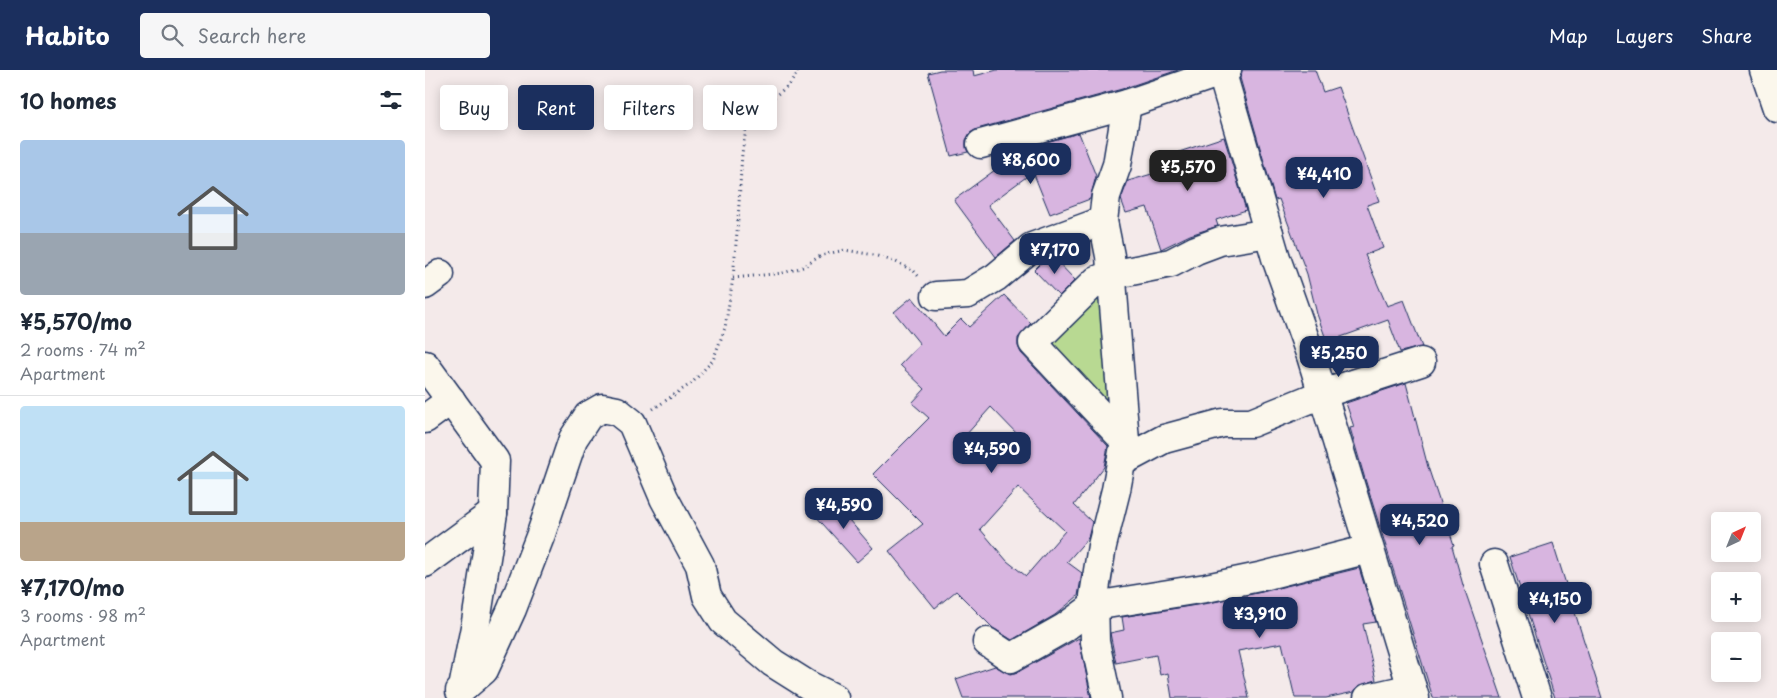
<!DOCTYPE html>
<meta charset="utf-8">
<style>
body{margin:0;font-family:"Playpen Sans",sans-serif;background:#f6f6f7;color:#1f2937;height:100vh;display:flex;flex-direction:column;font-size:19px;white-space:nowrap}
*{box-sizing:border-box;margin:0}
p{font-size:16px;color:#747a83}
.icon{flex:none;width:28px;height:28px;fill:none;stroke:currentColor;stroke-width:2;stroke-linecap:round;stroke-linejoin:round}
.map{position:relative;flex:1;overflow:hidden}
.drawer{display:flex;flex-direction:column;background:#fff;width:425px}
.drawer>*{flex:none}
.hud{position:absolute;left:15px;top:15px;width:475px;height:45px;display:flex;gap:10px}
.needle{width:32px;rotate:43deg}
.tools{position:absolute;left:1286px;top:442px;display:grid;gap:10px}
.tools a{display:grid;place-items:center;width:50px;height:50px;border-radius:5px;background:#fff;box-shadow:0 2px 12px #0003;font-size:25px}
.price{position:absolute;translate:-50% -42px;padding:0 11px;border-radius:10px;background:#1b2f5e;color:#fff;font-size:16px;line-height:32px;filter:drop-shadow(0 1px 2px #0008)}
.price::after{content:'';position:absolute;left:50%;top:30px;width:15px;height:11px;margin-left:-8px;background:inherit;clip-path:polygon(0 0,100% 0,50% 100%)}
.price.active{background:#222;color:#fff}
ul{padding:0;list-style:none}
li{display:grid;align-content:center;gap:10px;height:265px;padding:0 20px}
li+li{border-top:1px solid #e0e1e3}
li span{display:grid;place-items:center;height:155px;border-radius:5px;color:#555}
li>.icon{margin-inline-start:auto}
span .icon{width:90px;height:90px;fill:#fffc;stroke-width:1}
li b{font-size:21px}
h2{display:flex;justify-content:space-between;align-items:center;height:60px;padding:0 20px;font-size:21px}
.chip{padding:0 18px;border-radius:5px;background:#fff;box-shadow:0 2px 12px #0003;font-size:18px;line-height:45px}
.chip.active{background:#1b2f5e;color:#fff}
header{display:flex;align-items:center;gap:30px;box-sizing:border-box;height:70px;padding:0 25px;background:#1b2f5e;color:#fff}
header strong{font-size:24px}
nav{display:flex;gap:28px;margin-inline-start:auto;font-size:18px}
.search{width:350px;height:45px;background:#f6f6f7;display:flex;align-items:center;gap:12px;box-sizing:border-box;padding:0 18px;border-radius:5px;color:#747a83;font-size:19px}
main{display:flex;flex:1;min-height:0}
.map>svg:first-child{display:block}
.green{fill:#b8d992;stroke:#6a8478}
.building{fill:#d8b5e0;stroke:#1b2f5e;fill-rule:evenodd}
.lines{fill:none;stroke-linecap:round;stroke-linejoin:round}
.minor-casing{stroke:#1b2f5e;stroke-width:31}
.path{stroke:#1b2f5e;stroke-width:3;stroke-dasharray:1 4;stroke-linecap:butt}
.minor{stroke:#fbf7ec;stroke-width:28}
</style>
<header>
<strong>Habito</strong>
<div class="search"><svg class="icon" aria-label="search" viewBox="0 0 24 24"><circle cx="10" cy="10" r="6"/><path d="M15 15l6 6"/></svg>Search here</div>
<nav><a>Map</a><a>Layers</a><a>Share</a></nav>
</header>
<main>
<section class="drawer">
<h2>10 homes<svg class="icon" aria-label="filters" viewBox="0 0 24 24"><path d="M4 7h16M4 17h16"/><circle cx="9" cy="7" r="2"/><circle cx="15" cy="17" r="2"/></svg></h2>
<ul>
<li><span style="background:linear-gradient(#a9c7e8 60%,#9aa5b1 0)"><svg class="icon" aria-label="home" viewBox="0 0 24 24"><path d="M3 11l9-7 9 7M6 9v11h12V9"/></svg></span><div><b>¥5,570/mo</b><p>2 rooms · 74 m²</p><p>Apartment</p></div></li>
<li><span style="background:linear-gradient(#bfe0f5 75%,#b9a48a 0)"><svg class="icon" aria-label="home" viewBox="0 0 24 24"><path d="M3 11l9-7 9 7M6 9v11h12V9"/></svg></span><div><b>¥7,170/mo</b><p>3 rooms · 98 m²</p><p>Apartment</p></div></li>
</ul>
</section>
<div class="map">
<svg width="1352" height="628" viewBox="0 0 1352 628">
<rect width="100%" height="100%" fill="#f4eaea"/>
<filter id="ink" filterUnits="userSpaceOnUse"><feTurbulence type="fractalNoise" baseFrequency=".02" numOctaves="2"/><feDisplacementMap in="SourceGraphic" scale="10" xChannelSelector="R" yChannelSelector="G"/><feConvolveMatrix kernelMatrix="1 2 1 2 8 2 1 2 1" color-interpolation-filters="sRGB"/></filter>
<g filter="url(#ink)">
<polygon class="green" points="672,210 700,371 608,273"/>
<g class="building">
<polygon points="515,0 548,0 549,6 572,0 753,0 697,19 552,59 545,63 541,70 541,78 543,82 526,86 503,3"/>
<polygon points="817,0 890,0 898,22 913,17 954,131 942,135 958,178 940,185 962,236 979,230 997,277 975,282 963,250 902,272 892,244 882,204 854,129 850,130 815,8"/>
<polygon points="654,63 671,106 665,129 625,144 608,102 563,135 590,171 571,187 529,130 600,78"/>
<polygon points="799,67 821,140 791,150 793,156 765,165 736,179 722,137 701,143 696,129 703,111 737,101 733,89"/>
<polygon points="627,186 650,210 634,226 609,200 620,189"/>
<path d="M579 225 606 253 593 268V276L596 283 683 376 679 397 649 435 667 452 663 468 642 492 657 503 653 526 630 545 587 570 568 558 531 521 510 538 464 481 498 454 448 404 504 348 487 333 500 319 475 295 495 274 469 242 487 227 519 266 536 249 544 257ZM566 337 595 367 570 393 540 366ZM593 417 640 461 601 506 582 491 555 459Z"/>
<polygon points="981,313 1003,397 1029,475 1027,476 1038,515 1077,628 1008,628 940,409 925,358 929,357 921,333"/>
<polygon points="406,429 448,478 432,492 389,444"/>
<polygon points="1128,473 1177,628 1130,628 1085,487"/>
<polygon points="934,498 951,552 938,554 951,610 933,616 929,622 901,628 870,628 857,573 813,581 824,628 747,628 743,603 735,605 731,585 691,593 685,563 699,560 697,547 784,533 837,522"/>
<polygon points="654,568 666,628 538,628 531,609 570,596 585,604 593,602"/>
</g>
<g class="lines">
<defs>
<g id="minor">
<polyline points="796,0 851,188 886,286 990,628"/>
<polyline points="1339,0 1352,38"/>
<polyline points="556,74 702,34 802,0"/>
<polyline points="0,215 15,204"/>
<polyline points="511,226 543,224 571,207 607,177 678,151"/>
<polyline points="0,295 70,391 68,443 51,552 38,618 35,621"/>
<polyline points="0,349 26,330"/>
<polyline points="700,371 608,273 672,210 686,205 746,193 771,180 795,171 844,163"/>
<polyline points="696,392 739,369 798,353 826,353 897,324 996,292"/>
<polyline points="0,493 68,443"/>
<polyline points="1069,494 1112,628"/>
<polyline points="562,572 586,588 639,558 669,536 781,518 834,507 944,479"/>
<polyline points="38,618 59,600 87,539 116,464 148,369 163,346 177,338 192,341 207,353 239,428 275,495 282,526 298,551 348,593 383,615 409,628"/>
<polyline points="682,628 670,572 669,526 677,476 691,420 700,371 685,186 678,151 681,126 692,95 702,34"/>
<polyline points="943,628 987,618"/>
</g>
</defs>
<use href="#minor" class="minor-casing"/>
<g class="path">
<polyline points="308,208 358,203 378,197 397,185 420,180 449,185 471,192 489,201 495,208"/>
<polyline points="228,339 267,313 288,290 300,258 308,208 313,150 317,83 321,60 339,35 365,14 374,0"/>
</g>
<use href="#minor" class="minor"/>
</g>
</g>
</svg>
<div class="tools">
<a><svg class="needle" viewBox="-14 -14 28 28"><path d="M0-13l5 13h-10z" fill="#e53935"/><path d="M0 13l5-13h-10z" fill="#747a83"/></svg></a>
<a>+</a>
<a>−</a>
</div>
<b class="price" style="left:606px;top:115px">¥8,600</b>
<b class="price active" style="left:763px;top:122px">¥5,570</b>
<b class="price" style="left:899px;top:129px">¥4,410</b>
<b class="price" style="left:630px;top:205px">¥7,170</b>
<b class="price" style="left:914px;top:308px">¥5,250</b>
<b class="price" style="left:567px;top:404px">¥4,590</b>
<b class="price" style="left:419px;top:460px">¥4,590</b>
<b class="price" style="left:995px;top:476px">¥4,520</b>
<b class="price" style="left:1130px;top:554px">¥4,150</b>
<b class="price" style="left:835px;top:569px">¥3,910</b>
<div class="hud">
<a class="chip">Buy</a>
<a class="chip active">Rent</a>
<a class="chip">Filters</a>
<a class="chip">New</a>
</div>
</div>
</main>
